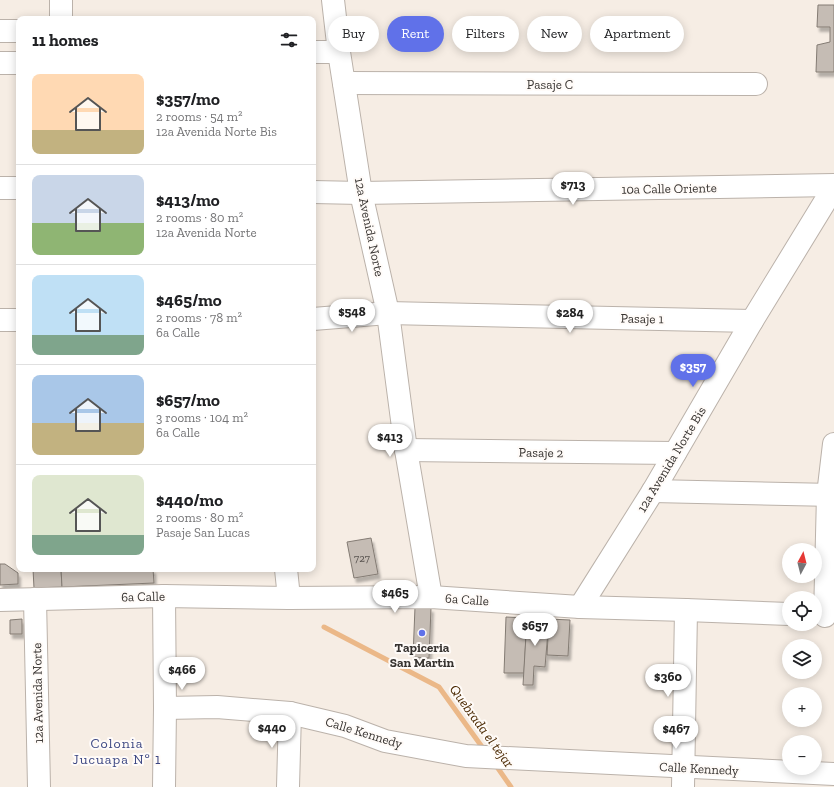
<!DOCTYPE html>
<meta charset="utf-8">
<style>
body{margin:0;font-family:"Zilla Slab",serif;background:#f2f2f2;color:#202124;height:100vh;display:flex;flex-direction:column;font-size:15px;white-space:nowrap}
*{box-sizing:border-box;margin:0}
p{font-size:13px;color:#757577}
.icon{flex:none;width:22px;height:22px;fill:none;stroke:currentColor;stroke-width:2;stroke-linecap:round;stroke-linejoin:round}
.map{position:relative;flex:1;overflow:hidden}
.sheet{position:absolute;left:16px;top:16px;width:300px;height:556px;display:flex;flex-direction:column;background:#fff;border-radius:8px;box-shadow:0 2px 10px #0003}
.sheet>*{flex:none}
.top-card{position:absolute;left:328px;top:16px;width:380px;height:36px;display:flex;gap:8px}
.needle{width:26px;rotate:7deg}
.tools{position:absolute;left:782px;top:543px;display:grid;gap:8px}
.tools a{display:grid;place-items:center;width:40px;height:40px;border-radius:50%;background:#fff;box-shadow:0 2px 10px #0003;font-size:20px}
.price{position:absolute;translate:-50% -34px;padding:0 9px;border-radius:14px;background:#fff;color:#222;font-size:13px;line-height:26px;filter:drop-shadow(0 1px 2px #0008)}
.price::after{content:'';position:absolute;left:50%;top:24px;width:12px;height:9px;margin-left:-6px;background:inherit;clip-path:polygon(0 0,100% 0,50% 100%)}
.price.active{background:#6071e9;color:#fff}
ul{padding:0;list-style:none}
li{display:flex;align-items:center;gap:12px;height:100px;padding:0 16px}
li+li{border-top:1px solid #e0e0e0}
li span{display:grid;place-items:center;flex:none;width:112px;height:80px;border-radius:8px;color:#555}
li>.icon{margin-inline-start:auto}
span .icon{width:48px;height:48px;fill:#fffc;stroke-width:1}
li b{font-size:17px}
h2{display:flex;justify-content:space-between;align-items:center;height:48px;padding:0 16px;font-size:17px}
.chip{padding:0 14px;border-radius:18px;background:#fff;box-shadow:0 2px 10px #0003;font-size:14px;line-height:36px}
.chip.active{background:#6071e9;color:#fff}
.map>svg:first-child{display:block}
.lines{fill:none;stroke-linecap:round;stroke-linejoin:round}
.stream{stroke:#ebb888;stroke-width:5}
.building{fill:#c5bcb4;stroke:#837b73;filter:url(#shadow)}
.minor-casing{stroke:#bbb2aa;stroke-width:24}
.minor{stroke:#fff;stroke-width:22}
.poi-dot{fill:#6071e9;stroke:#fffbf8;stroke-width:1.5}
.labels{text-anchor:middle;stroke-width:4;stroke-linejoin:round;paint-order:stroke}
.number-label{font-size:11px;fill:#5a5551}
.street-label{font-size:13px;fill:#373330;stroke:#fffbf8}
.poi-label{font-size:13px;font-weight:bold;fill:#373330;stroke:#fffbf8}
.water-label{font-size:14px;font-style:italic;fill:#4a2902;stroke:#fffbf8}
.neighbourhood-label{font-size:14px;letter-spacing:1px;fill:#3b4682;stroke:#fffbf8}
</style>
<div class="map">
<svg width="834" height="787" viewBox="0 0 834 787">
<defs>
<filter id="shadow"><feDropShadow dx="2.5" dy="4.5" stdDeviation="1" flood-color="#0004"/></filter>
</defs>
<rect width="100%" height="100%" fill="#f6ede4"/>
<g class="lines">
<g class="stream">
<polyline points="324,627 439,687 485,751"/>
<polyline points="495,764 511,787"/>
</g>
</g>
<g class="building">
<polygon points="818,5 834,5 834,72 816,72 817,45 830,42 830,27 817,27"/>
<polygon points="371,538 378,574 354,578 347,542"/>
<polygon points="0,564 5,564 18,573 18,584 0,585"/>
<polygon points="33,569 61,569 62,587 34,588"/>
<polygon points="61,569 153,569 154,583 62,587"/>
<polygon points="415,607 431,608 429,658 413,657"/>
<polygon points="506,617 527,618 524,673 504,673"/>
<polygon points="527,618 549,619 545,667 534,666 533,685 523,685"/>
<polygon points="22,619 22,634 10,634 10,620"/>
<polygon points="549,619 570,620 568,656 547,655"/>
</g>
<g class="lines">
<defs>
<g id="minor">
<polyline points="61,0 61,19"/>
<polyline points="333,0 339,52 361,193 388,313 406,450 431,597"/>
<polyline points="0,31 19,31"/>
<polyline points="313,52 339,52"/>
<polyline points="0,63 19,63"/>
<polyline points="344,83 756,84"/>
<polyline points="0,188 19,188"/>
<polyline points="313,192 361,193 834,185"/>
<polyline points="313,319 388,313 752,321"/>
<polyline points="0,320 19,320"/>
<polyline points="406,450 675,453"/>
<polyline points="653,491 834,495"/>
<polyline points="286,569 289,598"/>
<polyline points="35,599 39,787"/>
<polyline points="0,600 164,596 289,598 431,597 580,607 686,610 789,614"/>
<polyline points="580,607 653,491 752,321 834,187"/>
<polyline points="825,616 828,495 834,444"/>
<polyline points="165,708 217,707 290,713 345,726 385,741 466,756 834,774"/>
<polyline points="164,787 165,708 164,596"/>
<polyline points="288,787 290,713"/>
<polyline points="683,787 686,610"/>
</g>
</defs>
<use href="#minor" class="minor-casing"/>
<use href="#minor" class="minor"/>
</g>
<circle class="poi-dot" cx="422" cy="633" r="4"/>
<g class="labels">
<g class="number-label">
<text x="362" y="562">727</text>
</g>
<g class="street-label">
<text x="550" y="89">Pasaje C</text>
<text transform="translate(669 188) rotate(-1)" y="5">10a Calle Oriente</text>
<text transform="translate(370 227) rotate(78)" y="5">12a Avenida Norte</text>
<text transform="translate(642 318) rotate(1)" y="5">Pasaje 1</text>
<text transform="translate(541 452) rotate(1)" y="5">Pasaje 2</text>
<text transform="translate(671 459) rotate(-59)" y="5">12a Avenida Norte Bis</text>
<text transform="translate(143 596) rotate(-1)" y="5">6a Calle</text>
<text transform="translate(467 599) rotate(4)" y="5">6a Calle</text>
<text transform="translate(37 693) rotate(-91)" y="5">12a Avenida Norte</text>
<text transform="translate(364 732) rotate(17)" y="5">Calle Kennedy</text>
<text transform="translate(699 768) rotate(3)" y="5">Calle Kennedy</text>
</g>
<g class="poi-label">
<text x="422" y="652">Tapiceria<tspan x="422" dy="15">San Martin</tspan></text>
</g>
<g class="water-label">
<text transform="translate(482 726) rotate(54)" y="5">Quebrada el tejar</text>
</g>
<g class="neighbourhood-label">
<text x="117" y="748">Colonia<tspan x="117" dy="16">Jucuapa Nº 1</tspan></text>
</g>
</g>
</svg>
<div class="tools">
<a><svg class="needle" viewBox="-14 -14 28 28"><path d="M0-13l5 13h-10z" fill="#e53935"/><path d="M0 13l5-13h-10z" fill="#757577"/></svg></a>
<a><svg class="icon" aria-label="locate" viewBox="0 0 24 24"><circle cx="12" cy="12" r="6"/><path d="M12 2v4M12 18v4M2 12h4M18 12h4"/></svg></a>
<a><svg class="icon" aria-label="layers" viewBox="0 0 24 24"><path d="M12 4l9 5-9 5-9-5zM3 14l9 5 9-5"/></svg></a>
<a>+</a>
<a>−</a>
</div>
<b class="price" style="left:573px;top:206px">$713</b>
<b class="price" style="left:352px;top:333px">$548</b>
<b class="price" style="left:570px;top:334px">$284</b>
<b class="price active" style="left:693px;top:388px">$357</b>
<b class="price" style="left:390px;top:458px">$413</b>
<b class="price" style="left:395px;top:614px">$465</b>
<b class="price" style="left:535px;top:647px">$657</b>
<b class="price" style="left:182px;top:691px">$466</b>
<b class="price" style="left:668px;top:698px">$360</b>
<b class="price" style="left:272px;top:749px">$440</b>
<b class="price" style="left:676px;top:750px">$467</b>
<div class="top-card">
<a class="chip">Buy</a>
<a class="chip active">Rent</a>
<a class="chip">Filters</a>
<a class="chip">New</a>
<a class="chip">Apartment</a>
</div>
<section class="sheet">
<h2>11 homes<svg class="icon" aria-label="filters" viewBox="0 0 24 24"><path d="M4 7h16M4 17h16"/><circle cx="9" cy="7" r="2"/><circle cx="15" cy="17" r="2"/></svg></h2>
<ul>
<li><span style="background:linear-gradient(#ffd9b3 70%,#c2b280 0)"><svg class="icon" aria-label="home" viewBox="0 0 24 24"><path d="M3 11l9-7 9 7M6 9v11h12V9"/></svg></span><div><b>$357/mo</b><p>2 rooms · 54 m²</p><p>12a Avenida Norte Bis</p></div></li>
<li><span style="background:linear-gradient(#c9d6e8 60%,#8fb573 0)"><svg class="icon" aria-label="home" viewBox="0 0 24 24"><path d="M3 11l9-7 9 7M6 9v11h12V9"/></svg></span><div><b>$413/mo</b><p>2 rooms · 80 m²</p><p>12a Avenida Norte</p></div></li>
<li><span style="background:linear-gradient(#bfe0f5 75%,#7fa58c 0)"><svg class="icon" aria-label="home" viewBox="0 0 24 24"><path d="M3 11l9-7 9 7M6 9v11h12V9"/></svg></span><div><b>$465/mo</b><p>2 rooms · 78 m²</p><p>6a Calle</p></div></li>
<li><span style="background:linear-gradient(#a9c7e8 60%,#c2b280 0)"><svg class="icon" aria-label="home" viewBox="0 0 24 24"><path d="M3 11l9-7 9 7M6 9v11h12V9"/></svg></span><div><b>$657/mo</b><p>3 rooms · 104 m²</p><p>6a Calle</p></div></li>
<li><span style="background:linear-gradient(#dfe7d0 75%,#7fa58c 0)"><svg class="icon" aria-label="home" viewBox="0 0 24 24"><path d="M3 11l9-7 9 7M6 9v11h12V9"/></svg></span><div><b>$440/mo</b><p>2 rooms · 80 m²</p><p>Pasaje San Lucas</p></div></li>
</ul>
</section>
</div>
